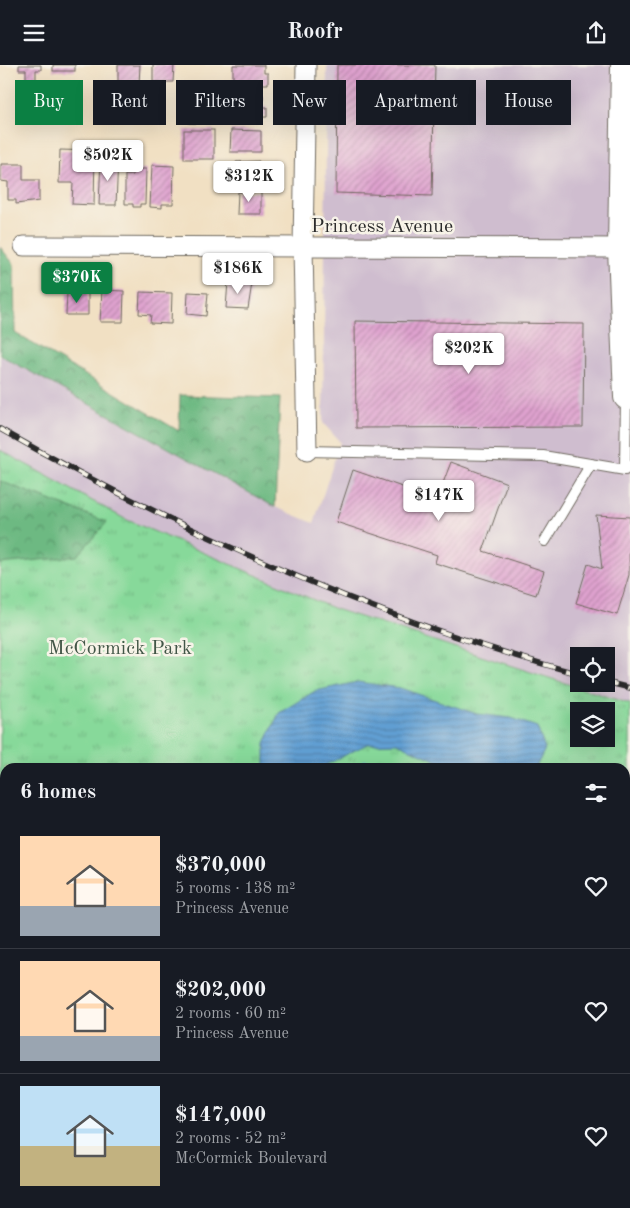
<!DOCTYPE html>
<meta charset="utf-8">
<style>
body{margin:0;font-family:"Old Standard TT",serif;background:#20242c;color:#f1f3f6;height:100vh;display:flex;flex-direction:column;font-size:19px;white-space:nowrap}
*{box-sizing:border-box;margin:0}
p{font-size:16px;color:#9ea1a6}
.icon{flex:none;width:28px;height:28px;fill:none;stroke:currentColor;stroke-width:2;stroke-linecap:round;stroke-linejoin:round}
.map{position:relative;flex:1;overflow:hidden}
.sheet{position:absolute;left:0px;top:698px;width:630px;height:446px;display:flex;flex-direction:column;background:#171b24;border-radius:15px 15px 0 0;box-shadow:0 5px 20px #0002}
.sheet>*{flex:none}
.guide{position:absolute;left:15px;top:15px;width:600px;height:45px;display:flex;gap:10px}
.tools{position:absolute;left:570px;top:582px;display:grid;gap:10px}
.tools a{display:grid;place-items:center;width:45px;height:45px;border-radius:0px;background:#171b24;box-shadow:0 5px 20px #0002;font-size:25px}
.price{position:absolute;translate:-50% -42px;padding:0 11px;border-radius:5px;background:#fff;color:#222;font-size:16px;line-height:32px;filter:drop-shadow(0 1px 2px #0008)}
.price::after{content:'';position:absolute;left:50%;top:30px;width:15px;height:11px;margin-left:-8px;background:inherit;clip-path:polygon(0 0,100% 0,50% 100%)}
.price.on{background:#0b8043;color:#fff}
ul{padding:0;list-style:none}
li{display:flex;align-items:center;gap:15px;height:125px;padding:0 20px}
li+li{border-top:1px solid #363941}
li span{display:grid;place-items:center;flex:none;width:140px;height:100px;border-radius:0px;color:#555}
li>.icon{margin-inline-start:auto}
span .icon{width:60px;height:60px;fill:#fffc;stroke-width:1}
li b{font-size:21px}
h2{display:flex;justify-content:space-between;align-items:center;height:60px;padding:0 20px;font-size:21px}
.pill{padding:0 18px;border-radius:0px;background:#171b24;box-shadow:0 5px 20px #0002;font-size:18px;line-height:45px}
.pill.on{background:#0b8043;color:#fff}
header{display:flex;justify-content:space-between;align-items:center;height:65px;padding:0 20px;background:#171b24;font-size:22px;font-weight:600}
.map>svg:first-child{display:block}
.industrial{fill:#cfbdcf;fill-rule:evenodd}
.grass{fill:url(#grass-tufts);stroke:#598262;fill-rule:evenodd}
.forest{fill:url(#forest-crowns);stroke:#4c7256}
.water{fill:url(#water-rules);stroke:#46657f}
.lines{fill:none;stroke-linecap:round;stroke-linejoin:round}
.stream{stroke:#619fd3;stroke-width:5.5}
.building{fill:url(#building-hatch)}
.service-casing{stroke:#706a60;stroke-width:12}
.minor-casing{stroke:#706a60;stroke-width:21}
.tertiary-casing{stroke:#706a60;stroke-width:26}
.service{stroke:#fff;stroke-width:10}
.minor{stroke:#fff;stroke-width:19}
.tertiary{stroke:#fff;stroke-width:24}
.rail-casing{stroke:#2b2b2b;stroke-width:5.5}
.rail{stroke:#f7f3e8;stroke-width:4;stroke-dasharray:11;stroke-linecap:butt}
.labels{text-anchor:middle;stroke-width:5;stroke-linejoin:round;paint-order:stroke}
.street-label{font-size:20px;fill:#2b2b2b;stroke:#f7f3e8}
.park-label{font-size:20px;fill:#425647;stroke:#f7f3e8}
</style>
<header><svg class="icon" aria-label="menu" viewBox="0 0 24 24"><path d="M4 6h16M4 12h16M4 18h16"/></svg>Roofr<svg class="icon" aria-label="share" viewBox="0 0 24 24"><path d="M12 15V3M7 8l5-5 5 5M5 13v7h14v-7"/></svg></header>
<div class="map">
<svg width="630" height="1143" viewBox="0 0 630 1143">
<defs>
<pattern id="grass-tufts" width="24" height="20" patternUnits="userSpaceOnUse" patternTransform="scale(1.25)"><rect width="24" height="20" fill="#87d99a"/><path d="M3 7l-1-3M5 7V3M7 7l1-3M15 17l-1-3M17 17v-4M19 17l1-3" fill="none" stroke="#75ba85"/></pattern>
<pattern id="forest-crowns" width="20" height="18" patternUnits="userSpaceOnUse" patternTransform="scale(1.25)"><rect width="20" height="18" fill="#6db982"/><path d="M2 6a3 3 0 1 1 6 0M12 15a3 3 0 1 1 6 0" fill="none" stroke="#5a976b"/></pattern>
<pattern id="water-rules" width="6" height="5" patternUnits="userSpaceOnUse" patternTransform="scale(1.25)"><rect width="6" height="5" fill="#619fd3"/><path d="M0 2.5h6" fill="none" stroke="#5082ab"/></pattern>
<pattern id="building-hatch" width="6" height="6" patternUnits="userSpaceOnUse" patternTransform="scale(1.25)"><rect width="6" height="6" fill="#dfa2cf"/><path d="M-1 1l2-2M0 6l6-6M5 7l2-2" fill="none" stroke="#b584a8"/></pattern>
</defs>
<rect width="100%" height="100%" fill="#f7f3e8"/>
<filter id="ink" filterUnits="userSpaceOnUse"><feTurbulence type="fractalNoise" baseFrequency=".02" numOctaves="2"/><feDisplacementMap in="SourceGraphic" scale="10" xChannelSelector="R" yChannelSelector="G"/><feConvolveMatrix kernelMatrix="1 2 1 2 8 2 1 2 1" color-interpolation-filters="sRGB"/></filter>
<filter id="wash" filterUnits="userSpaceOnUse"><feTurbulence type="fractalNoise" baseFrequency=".0096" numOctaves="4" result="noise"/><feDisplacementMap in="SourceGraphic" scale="20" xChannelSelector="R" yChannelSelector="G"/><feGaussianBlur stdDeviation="1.12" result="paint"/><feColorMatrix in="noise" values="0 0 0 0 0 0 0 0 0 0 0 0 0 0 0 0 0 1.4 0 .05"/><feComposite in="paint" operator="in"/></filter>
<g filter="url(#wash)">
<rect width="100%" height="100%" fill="#f1e0c3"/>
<path class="industrial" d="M327 0H630V639L335 544 125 454 0 385V290L275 442 314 458 340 377 323 358ZM579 591H606V619H579Z"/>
<path class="grass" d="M0 385 125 454 335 544 630 639V975H625V702H5V734H0ZM579 646H606V674H579Z"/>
<g class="forest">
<polygon points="0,182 14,199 15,268 179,366 180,330 280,333 275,442 0,290"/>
<polygon points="0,416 107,457 77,491 0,499"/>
</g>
<g class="water">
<polygon points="358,617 400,623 477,649 511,653 537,662 545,684 536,702 451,702 397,678 367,679 322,702 265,702 265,678 279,648 315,626"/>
<polygon points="625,726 630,728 630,789 625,785"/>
</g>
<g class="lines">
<polyline class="stream" points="365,698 369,702"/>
</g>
<g id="blocks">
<g class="building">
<polygon points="19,0 41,0 41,5 36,5 36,15 26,15 26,5 19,5"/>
<rect x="53" y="0" width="22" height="6"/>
<polygon points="118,0 140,0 139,20 118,20"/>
<polygon points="153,0 174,0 173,17 153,17"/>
<polygon points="233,0 264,0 264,8 268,8 268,19 233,19"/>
<polygon points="337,0 435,0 432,131 336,128"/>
<polygon points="45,19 61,19 60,50 44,50"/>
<polygon points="145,27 164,28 164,50 145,50"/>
<polygon points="221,30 263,30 263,42 267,42 267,52 231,53 231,48 226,49 226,41 221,41"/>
<polygon points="195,43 215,43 215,47 219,47 219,59 188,58 188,47 195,48"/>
<rect x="184" y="65" width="30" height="29"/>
<polygon points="231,65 261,66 261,87 230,87"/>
<polygon points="60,85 95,86 94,140 72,139 73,118 59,118"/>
<polygon points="101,93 118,94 116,140 99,140"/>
<polygon points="259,96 260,118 237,119 236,97"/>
<polygon points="1,99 23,99 23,115 39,115 39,136 16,139 16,135 8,135 8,117 1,116"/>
<polygon points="152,100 174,101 173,139 162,139 162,143 150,142"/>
<polygon points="134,104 146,104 145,139 140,139 140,142 133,142 133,139 125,139 125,110 133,110"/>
<polygon points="238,127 261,127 261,149 237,149"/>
<polygon points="228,216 252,218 248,244 226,243"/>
<polygon points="102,225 124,226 123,257 100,257"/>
<polygon points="67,227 88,227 88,250 66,250"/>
<polygon points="140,227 172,228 171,259 150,258 151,250 139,249"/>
<polygon points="188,227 208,228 206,251 187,249"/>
<polygon points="355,256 584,259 583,362 356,363"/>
<polygon points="451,397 507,418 483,486 544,506 536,530 435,498 437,490 336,457 353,405 437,434"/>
<polygon points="596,450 630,452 629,510 617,550 576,538 588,499 602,504"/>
<polygon points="5,787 5,819 0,814 0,790"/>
<polygon points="5,994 5,1035 0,1032 0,1001"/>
<polygon points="630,1029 630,1062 625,1062 625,1030"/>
<rect x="551" y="1139" width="19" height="4"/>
<rect x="475" y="1140" width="21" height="3"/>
</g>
</g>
</g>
<g filter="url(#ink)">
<use href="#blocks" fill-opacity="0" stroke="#706a60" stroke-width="1"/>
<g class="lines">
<defs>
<g id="service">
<polyline points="307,386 543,391 625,405 626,332"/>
<polyline points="545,476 591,399"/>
<polyline points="0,1132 5,1138"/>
</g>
<g id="minor">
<polyline points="306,0 303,182 307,386"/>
<polyline points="24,181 620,183"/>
<polyline points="625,1097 630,1097"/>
<polyline points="158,1143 165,1139"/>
</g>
<polyline id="tertiary" points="623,0 620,183 626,332 630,332"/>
</defs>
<use href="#service" class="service-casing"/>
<use href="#minor" class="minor-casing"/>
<use href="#tertiary" class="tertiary-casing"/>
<use href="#service" class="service"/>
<use href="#minor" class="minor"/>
<use href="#tertiary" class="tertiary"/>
<defs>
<g id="rail">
<path d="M0 364C183 468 375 554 579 609"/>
<polyline points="606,617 630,623"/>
</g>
</defs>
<use href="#rail" class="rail-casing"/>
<use href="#rail" class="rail"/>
</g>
</g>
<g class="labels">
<g class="street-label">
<text x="382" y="167">Princess Avenue</text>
</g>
<g class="park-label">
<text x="120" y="589">McCormick Park</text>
</g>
</g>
</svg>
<div class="tools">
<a><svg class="icon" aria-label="locate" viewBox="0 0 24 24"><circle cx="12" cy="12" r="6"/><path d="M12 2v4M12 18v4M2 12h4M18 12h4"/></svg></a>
<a><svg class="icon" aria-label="layers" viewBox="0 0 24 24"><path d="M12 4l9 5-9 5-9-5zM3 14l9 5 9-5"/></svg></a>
</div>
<b class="price" style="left:108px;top:117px">$502K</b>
<b class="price" style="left:249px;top:138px">$312K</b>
<b class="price" style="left:238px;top:230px">$186K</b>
<b class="price on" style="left:77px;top:239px">$370K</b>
<b class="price" style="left:469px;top:310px">$202K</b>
<b class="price" style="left:439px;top:457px">$147K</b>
<div class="guide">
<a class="pill on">Buy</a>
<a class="pill">Rent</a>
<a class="pill">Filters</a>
<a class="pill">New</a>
<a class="pill">Apartment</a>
<a class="pill">House</a>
</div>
<section class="sheet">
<h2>6 homes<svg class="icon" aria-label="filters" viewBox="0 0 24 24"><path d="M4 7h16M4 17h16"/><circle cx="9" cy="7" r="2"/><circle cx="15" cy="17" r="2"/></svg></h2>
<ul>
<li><span style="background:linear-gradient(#ffd9b3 70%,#9aa5b1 0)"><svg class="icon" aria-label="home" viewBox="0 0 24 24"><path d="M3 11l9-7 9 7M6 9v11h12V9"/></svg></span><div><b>$370,000</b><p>5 rooms · 138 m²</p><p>Princess Avenue</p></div><svg class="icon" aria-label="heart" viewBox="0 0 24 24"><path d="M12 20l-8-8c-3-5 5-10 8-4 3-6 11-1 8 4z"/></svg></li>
<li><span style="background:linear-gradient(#ffd9b3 75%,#9aa5b1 0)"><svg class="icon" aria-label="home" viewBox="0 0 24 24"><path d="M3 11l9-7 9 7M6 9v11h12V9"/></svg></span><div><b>$202,000</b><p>2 rooms · 60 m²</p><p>Princess Avenue</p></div><svg class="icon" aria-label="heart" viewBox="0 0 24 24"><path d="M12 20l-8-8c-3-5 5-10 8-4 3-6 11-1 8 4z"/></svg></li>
<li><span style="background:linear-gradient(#bfe0f5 60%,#c2b280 0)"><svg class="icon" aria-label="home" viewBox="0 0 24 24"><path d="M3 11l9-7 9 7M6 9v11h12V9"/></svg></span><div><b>$147,000</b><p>2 rooms · 52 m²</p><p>McCormick Boulevard</p></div><svg class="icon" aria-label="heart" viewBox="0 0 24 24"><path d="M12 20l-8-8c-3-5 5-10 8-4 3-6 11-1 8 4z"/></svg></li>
</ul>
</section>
</div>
